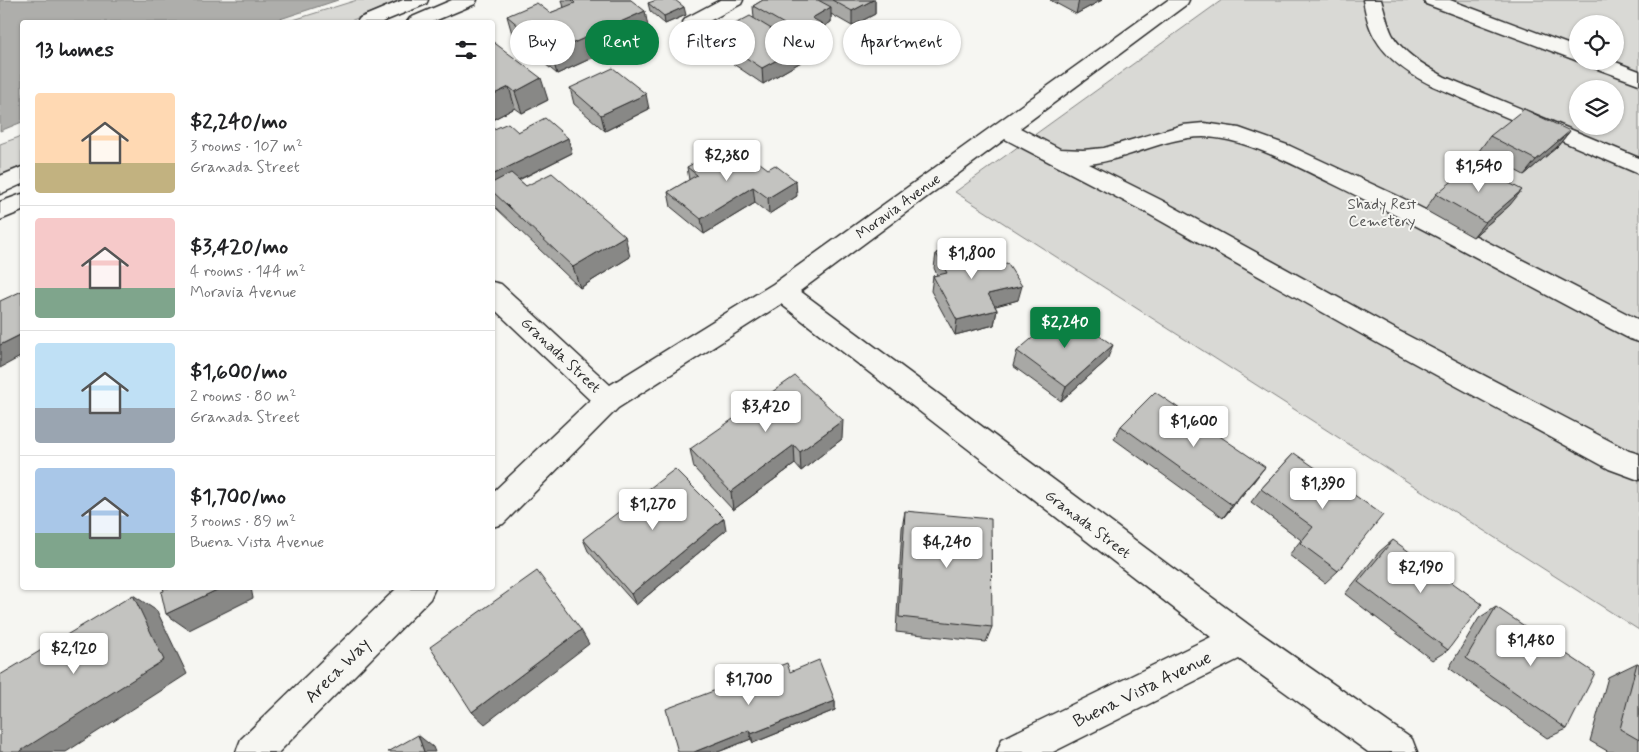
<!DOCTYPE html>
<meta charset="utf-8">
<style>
body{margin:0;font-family:Mynerve,sans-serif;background:#f6f6f6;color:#202124;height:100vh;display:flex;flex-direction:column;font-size:19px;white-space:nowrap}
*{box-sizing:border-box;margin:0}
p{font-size:16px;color:#757577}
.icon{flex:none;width:28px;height:28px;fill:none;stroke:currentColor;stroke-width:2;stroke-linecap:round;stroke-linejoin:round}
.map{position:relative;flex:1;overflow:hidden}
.panel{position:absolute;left:20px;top:20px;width:475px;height:570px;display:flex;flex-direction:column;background:#fff;border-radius:5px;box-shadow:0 1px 4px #0004}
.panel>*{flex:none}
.hud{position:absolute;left:510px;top:20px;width:475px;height:45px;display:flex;gap:10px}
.controls{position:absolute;left:1569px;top:15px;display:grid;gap:10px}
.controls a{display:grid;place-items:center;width:55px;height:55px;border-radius:50%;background:#fff;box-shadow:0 1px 4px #0004;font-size:25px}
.price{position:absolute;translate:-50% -42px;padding:0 11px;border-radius:5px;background:#fff;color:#222;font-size:16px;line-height:32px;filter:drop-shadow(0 1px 2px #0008)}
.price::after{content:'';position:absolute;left:50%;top:30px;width:15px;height:11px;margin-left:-8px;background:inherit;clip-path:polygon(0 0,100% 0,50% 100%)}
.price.active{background:#0b8043;color:#fff}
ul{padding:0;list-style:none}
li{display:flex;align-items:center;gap:15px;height:125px;padding:0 15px}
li+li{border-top:1px solid #e0e0e0}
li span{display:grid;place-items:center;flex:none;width:140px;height:100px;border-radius:5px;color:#555}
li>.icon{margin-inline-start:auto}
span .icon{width:60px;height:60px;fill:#fffc;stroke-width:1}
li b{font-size:21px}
h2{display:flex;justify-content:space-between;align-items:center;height:60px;padding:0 15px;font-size:21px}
.tag{padding:0 18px;border-radius:22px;background:#fff;box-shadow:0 1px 4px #0004;font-size:18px;line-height:45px}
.tag.active{background:#0b8043;color:#fff}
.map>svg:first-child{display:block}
.green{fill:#d9d9d5;stroke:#828280;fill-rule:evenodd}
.water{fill:#aeaeab;stroke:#7a7a78}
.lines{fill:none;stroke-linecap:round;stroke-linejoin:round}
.minor-casing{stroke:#2b2b2b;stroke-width:3}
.minor{fill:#f6f6f2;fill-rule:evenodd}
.wall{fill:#a8a8a5;stroke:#2b2b2b}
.shaded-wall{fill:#888886;stroke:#2b2b2b}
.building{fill:#c3c3c0;stroke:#2b2b2b}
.labels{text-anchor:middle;stroke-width:4;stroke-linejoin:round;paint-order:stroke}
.park-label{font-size:15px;fill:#565656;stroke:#f6f6f2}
.street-label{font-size:15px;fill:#2b2b2b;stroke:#f6f6f2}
.near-street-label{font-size:18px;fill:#2b2b2b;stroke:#f6f6f2}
</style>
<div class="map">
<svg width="1639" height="752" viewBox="0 0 1639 752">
<rect width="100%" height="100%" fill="#f6f6f2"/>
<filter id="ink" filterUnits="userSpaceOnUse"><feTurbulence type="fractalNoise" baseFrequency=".02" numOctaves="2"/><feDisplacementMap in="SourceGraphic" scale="10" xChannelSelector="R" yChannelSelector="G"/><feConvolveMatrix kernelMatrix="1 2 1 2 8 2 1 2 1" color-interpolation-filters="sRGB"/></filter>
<g filter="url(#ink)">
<g class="green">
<polygon points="357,0 401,0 348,22 287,22"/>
<path d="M1222 0H1639V630L955 192ZM1578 24H1615V61H1578ZM1578 89H1615V126H1578Z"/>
<polygon points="22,136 22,166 0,176 0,144"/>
</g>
<polygon class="water" points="0,0 338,0 271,22 22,22 22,122 0,131"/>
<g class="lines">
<defs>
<g id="minor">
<polygon points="403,0 428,0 426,4 382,22 357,22 360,18"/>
<polygon points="452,0 477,0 475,4 432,22 407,22 410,18"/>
<polygon points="720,0 743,0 741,4 700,26 693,28 686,26 683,22 686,18"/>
<path d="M1168 0H1189L1187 4 1020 128 1060 149 1083 150 1104 148 1183 125 1204 123 1239 128 1290 146 1402 198 1639 320V342L1630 339C1530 287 1432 232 1331 183 1295 166 1244 137 1203 137 1164 137 1128 160 1089 164L1161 200 1397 330 1629 451 1639 454V480L1609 469 1379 344 1145 212 1005 139 800 291 1253 628 1412 739 1417 752H1368L1239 659 1053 752H997L1002 739 1211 637 781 304 618 408 503 524 492 527V493L590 400 492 307V282L501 284 610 385 773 284Z"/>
<path d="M1363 0H1381C1385 11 1387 24 1392 34 1403 54 1426 66 1445 77L1639 158V174L1431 85C1407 73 1382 56 1371 30 1367 21 1365 10 1363 0Z"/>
<polygon points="1424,0 1450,0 1578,48 1578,61 1426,4"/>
<polygon points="1584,61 1613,61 1639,71 1639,84 1587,65"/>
<polygon points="22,167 22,184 0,194 0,176"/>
<polygon points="22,194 22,211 0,220 0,202"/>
<polygon points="397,588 435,588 430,599 279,752 236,752 241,739"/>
</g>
</defs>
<use href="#minor" class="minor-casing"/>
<use href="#minor" class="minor"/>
</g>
<g class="wall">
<polygon points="562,0 631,0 649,32 557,74 513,37 507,16 550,13 564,8"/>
<polygon points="763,0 875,0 875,14 852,26 831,14 831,22 823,27 823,39 803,50 801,49 801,62 763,84 714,51 712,36 754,18 753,6"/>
<polygon points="1050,0 1102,0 1076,14"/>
<polygon points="648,3 686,15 665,24 650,11"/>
<polygon points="492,41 548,100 522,113 515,108 492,120"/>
<polygon points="570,88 649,109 605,131 574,104"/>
<polygon points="492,130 518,132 572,153 519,180 526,186 630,257 580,288 495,207 492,200"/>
<polygon points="1570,131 1557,147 1524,175 1479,151 1490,136"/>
<polygon points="723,159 797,196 769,214 755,203 704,234 671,207 668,192 689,180 687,167"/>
<polygon points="1436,194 1510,205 1473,237 1425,210"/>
<polygon points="936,253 994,266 1018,300 995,306 997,310 994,325 955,335 931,291 933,276 937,275 934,268"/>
<polygon points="1017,351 1107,360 1061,401 1013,366"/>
<polygon points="1121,426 1255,480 1223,518 1114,439"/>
<polygon points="842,439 801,471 795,464 733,510 694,468 690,449"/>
<polygon points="1294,453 1338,571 1325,583 1289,555 1301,540 1251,502 1261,489"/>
<polygon points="905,511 992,627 986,642 896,632 902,528"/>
<polygon points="726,530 636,605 588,551 583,539"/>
<polygon points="1393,540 1448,650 1432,660 1345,594 1379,552"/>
<polygon points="1496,607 1567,729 1547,738 1449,668 1479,618"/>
<polygon points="1637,663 1639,664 1639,752 1609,752 1590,741 1608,677"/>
<polygon points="790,672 835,701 835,710 753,743 751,739 718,752"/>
</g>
<g class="shaded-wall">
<polygon points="873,0 875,0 875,14 852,26 852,11"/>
<polygon points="1079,0 1102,0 1076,14"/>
<polygon points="684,7 686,15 665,24 664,16"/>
<polygon points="831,7 831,22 823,27 823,39 803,50 803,35 812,18"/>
<polygon points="645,11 649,32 557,74 551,53"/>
<polygon points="801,47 801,62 763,84 762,68"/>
<polygon points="541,78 548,100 522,113 515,92"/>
<polygon points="509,87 515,108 492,120 492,95"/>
<polygon points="646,94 649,109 605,131 601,115"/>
<polygon points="1570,131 1557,147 1524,175 1536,160"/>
<polygon points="568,138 572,153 494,192 492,191 492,175"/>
<polygon points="796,181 797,196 769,214 768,198"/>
<polygon points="753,187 755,203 704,234 701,219"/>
<polygon points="1522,190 1510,205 1473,237 1485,222"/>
<polygon points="625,236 630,257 580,288 573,267"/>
<polygon points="1022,286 1018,300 985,309 988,294"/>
<polygon points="997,310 994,325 955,335 957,320"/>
<polygon points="22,334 22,356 0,368 0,345"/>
<polygon points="1113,345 1107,360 1061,401 1066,387"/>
<polygon points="843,420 842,439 801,471 800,452"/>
<polygon points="794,445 795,464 733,510 731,492"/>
<polygon points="1265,467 1255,480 1223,518 1232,505"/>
<polygon points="724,518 726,530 636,605 631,594"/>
<polygon points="221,588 251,588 253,598 189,630 166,614"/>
<polygon points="133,595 157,611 187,674 66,752 19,752"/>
<polygon points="581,630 589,644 485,724 472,712"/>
<polygon points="835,701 835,710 753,743 751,734"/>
<polygon points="749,730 751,739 718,752 694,752"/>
<polygon points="418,735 433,747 435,752 424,752"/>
</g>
<g class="building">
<polygon points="572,0 631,0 645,11 551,53 507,16 537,3 550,13 575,3"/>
<polygon points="657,0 675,0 684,7 664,16 648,3"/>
<polygon points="763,0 818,0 831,7 812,18 823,24 803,35 753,6"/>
<polygon points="832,0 873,0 852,11"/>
<polygon points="750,16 801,47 762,68 712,36"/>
<polygon points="492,41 541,78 515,92 509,87 492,95"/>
<polygon points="613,68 646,94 601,115 570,88"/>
<polygon points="1524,109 1570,131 1536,160 1490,136"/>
<polygon points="545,118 568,138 492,175 492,130 508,123 518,132"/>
<polygon points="741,149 768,169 775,165 796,181 768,198 753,187 701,219 668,192 697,175 687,167 713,152 723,159"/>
<polygon points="1474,164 1522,190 1485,222 1436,194"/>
<polygon points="511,173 526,186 552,173 625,236 573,267 492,191 492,183"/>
<polygon points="980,243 994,266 1007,263 1022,286 988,294 997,310 957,320 933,276 947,273 936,253"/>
<polygon points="22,291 22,334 0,345 0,301"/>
<polygon points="1063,312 1113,345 1066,387 1017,351"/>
<polygon points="795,376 843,420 800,452 794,445 731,492 690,449"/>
<polygon points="1155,392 1265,467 1232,505 1121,426"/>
<polygon points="1294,453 1383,515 1338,571 1300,543 1313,527 1261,489"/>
<polygon points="675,469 724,518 631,594 583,539"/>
<polygon points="905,511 991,519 992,627 899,617"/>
<polygon points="1393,540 1482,604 1448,650 1358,582"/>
<polygon points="537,571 581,630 472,712 430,647"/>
<polygon points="163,588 221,588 166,614 161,592 164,591"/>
<polygon points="133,595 164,660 19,752 0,752 0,675"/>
<polygon points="1496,607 1595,673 1567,729 1466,658"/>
<polygon points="819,660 835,701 751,734 749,730 694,752 678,752 666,709 787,663 790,672"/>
<polygon points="1637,663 1639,664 1639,740 1620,729"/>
<polygon points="418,735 424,752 388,752"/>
</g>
</g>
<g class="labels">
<g class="park-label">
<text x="1382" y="209">Shady Rest<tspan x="1382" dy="17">Cemetery</tspan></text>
</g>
<g class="street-label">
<text transform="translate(898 206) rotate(-36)" y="5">Moravia Avenue</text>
<text transform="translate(561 355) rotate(43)" y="5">Granada Street</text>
<text transform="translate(1088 524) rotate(37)" y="5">Granada Street</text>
</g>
<g class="near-street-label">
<text transform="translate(337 670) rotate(-45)" y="6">Areca Way</text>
<text transform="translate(1142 689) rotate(-26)" y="6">Buena Vista Avenue</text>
</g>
</g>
</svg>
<div class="controls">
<a><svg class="icon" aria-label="locate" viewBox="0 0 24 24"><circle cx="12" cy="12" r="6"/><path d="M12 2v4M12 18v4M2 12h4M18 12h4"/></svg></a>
<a><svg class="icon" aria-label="layers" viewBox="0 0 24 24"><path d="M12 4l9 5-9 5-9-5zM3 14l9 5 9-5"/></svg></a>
</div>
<b class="price" style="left:727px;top:182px">$2,380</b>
<b class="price" style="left:1479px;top:193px">$1,540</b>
<b class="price" style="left:972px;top:280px">$1,800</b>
<b class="price active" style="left:1065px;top:349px">$2,240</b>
<b class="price" style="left:766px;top:433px">$3,420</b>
<b class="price" style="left:1194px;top:448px">$1,600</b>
<b class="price" style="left:1323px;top:510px">$1,390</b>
<b class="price" style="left:653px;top:531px">$1,270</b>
<b class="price" style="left:947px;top:569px">$4,240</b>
<b class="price" style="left:1421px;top:594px">$2,190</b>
<b class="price" style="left:1531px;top:667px">$1,480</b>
<b class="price" style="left:74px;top:675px">$2,120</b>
<b class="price" style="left:749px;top:706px">$1,700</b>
<div class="hud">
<a class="tag">Buy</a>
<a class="tag active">Rent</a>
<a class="tag">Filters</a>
<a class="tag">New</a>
<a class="tag">Apartment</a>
</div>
<section class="panel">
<h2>13 homes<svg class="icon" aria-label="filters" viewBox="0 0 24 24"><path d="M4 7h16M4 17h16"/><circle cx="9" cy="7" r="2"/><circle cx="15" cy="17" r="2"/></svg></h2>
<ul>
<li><span style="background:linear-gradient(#ffd9b3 70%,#c2b280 0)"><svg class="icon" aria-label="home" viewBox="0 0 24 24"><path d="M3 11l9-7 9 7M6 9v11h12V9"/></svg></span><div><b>$2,240/mo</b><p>3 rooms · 107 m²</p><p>Granada Street</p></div></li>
<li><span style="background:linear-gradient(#f6c9c9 70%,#7fa58c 0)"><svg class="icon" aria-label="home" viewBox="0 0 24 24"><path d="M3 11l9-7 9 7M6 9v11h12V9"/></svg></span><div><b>$3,420/mo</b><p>4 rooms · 144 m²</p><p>Moravia Avenue</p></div></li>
<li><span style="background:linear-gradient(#bfe0f5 65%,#9aa5b1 0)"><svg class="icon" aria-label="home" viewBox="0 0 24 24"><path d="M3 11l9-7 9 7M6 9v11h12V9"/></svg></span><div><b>$1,600/mo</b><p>2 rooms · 80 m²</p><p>Granada Street</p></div></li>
<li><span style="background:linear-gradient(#a9c7e8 65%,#7fa58c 0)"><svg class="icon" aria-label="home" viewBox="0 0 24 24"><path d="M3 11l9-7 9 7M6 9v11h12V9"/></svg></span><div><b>$1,700/mo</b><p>3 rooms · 89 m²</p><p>Buena Vista Avenue</p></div></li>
</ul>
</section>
</div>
